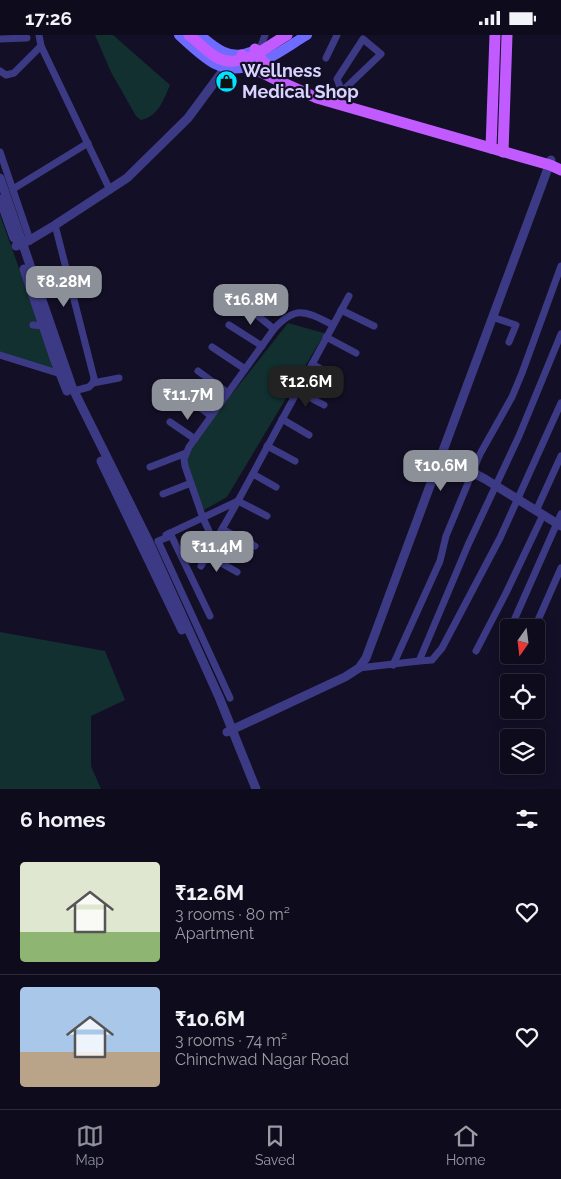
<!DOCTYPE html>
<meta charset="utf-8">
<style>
body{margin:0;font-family:Raleway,sans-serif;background:#171425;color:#f1f3f6;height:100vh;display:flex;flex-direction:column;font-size:19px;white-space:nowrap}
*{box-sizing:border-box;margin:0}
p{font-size:16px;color:#9b9ba3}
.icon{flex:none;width:28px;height:28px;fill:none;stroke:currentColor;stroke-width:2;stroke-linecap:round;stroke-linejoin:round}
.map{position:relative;height:754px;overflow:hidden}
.drawer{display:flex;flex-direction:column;background:#0e0b1c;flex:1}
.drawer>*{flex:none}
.needle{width:32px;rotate:194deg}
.fabs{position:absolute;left:500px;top:584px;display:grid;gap:10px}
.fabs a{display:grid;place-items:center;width:45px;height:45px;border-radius:5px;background:#0e0b1c;box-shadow:0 2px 12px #0003,0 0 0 1px #2e2b3b;font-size:25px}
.price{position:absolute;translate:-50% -42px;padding:0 11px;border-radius:10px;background:#8c9099;color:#fff;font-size:16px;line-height:32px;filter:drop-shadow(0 1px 2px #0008)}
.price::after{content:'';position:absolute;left:50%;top:30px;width:15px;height:11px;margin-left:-8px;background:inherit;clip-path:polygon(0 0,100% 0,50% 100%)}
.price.selected{background:#222;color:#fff}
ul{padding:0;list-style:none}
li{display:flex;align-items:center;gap:15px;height:125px;padding:0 20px}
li+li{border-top:1px solid #2e2b3b}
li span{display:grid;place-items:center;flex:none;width:140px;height:100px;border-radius:5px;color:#555}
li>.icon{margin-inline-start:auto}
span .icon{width:60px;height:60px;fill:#fffc;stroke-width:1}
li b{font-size:21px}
h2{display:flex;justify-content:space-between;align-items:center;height:60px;padding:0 20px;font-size:21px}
.status{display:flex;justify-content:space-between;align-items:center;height:35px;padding:0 25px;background:#0e0b1c;direction:ltr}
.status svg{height:14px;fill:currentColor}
.tab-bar{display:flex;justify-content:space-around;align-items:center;height:70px;border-top:1px solid #2e2b3b;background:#0e0b1c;font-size:14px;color:#9b9ba3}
.tab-bar a{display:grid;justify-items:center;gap:2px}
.tab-bar .selected{color:#8c9099}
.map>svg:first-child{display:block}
.green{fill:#12302f}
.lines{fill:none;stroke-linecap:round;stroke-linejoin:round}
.minor{stroke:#3d3a85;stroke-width:7}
.tertiary{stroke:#3d3a85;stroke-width:9}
.secondary{stroke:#6f6bff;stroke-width:10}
.primary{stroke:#c25bff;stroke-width:11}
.primary-bridge{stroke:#c25bff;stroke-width:11}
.labels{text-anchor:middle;stroke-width:4.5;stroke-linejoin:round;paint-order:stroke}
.poi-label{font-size:18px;font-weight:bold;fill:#d9d4ff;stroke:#130f26;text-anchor:start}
</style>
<div class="status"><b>17:26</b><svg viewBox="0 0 49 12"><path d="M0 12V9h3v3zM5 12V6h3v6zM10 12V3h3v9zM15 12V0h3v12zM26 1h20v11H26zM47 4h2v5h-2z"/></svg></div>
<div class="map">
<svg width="561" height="754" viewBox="0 0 561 754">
<rect width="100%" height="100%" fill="#130f26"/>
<g class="green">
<path d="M95 0H113L170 50C164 64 158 82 141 85L136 81 111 37Z"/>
<polygon points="0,180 56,337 0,318"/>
<polygon points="288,288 324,298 322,303 227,462 204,475 182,422"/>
<polygon points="0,597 105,616 125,665 91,681 91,731 101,754 0,754"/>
</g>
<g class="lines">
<g class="minor">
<polyline points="39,0 41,11 110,155"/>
<polyline points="0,4 27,3"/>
<polyline points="261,11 265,0"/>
<polyline points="326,23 337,0"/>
<polyline points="0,36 6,40 14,38 41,11"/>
<polyline points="334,64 381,19 363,4 337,44 342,57"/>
<polyline points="0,117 30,205"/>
<polyline points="13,154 88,108"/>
<polyline points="55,190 94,343 93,348 89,352 74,356"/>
<polyline points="243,269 274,294"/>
<polyline points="341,275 374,291"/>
<polyline points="492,282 516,290 509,307"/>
<polyline points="33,290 43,291"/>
<polyline points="229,290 262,311"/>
<polyline points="326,302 356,318"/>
<polyline points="212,312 245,334"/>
<polyline points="0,320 64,340"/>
<polyline points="312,329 340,344"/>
<polyline points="198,336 228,358"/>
<polyline points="93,348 119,343"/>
<polyline points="297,356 324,370"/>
<polyline points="183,359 211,381"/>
<polyline points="282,384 309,400"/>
<polyline points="170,387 195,404"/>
<polyline points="267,411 295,426"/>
<polyline points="150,432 186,418"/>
<polyline points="253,439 276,452"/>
<polyline points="163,459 191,448"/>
<polyline points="536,476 561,421"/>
<polyline points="222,494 255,511"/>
<polyline points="170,498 210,581"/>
<polyline points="166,500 238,466 267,481"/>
<polyline points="171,501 158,506 230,663"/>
<path d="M214 507 203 483 185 431 184 424 189 412 274 294C296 269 307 277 333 290"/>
<polyline points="207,520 237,537"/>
<polyline points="201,531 238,466 349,261"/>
<polyline points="511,592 561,479"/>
<polyline points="535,592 561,533"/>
<polyline points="503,610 509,597"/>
<polyline points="476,616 506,558 543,480"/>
<polyline points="419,626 432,625 442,613 500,503 561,368"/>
<polyline points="393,630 440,526 446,501 480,419 512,362 522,338 561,231"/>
<polyline points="359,633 419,626 468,510 519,401 561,299"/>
</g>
<g class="tertiary">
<polyline points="0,143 72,352 149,507 219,662 256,754"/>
<polyline points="0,164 14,203"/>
<polyline points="16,211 30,205 55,190 127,143 188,83 225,33 226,27"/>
<polyline points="24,234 54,323 67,356"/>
<polyline points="441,421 485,444 561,491"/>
<polyline points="101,426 182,595"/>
<polyline points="227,697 345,642 359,633 366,623 551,125"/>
</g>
<g class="secondary">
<path d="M179 0C190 10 202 22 215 29 247 45 281 15 307 0"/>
<path d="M200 0C214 12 230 26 250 17"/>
</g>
<g class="primary">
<polyline points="255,14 262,26 279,39"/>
<polyline points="242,20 251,32 279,46 317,63 550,130 561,135"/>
<polyline points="491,113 495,0"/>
<polyline points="503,117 507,0"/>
</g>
<path class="primary-bridge" d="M189 0C198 7 206 16 216 22 240 36 266 12 287 0"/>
</g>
<defs>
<symbol id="shop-disc" viewBox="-11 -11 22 22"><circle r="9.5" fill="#00e5ff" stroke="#130f26"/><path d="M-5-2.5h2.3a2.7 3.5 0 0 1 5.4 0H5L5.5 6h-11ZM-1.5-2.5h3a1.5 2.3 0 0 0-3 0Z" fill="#111"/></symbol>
</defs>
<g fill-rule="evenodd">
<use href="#shop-disc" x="214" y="34" width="25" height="25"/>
</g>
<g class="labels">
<g class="poi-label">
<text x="242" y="42">Wellness<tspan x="242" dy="21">Medical Shop</tspan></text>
</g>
</g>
</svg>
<div class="fabs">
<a><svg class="needle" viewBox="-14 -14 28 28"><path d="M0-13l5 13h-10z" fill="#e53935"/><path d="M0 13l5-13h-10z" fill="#9b9ba3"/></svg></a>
<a><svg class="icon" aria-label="locate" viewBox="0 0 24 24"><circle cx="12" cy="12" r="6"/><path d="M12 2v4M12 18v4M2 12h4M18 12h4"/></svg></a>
<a><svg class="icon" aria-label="layers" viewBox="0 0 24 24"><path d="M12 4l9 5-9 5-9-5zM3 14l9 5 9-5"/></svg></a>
</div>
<b class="price" style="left:64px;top:273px">₹8.28M</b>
<b class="price" style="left:251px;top:291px">₹16.8M</b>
<b class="price selected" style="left:306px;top:373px">₹12.6M</b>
<b class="price" style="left:188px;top:386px">₹11.7M</b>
<b class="price" style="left:441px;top:457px">₹10.6M</b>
<b class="price" style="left:217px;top:538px">₹11.4M</b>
</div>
<section class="drawer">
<h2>6 homes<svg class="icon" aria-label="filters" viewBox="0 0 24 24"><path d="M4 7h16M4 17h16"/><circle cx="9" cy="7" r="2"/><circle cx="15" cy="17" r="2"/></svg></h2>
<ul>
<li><span style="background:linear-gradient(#dfe7d0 70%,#8fb573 0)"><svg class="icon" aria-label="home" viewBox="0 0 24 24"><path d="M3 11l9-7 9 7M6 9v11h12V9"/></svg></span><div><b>₹12.6M</b><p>3 rooms · 80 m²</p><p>Apartment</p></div><svg class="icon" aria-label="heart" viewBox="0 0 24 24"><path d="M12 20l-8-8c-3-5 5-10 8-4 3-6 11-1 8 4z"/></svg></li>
<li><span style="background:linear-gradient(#a9c7e8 65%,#b9a48a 0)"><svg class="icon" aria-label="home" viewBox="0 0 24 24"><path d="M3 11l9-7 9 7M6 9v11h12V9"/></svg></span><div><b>₹10.6M</b><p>3 rooms · 74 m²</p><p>Chinchwad Nagar Road</p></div><svg class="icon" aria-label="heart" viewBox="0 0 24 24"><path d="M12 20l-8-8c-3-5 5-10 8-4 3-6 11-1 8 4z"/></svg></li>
</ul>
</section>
<nav class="tab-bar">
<a class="selected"><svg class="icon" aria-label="map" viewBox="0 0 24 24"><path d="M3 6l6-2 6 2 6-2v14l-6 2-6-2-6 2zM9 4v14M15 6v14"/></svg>Map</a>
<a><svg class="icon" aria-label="saved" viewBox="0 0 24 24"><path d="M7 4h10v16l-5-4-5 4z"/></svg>Saved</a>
<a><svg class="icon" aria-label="home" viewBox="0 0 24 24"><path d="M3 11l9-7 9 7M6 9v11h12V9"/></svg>Home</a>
</nav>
